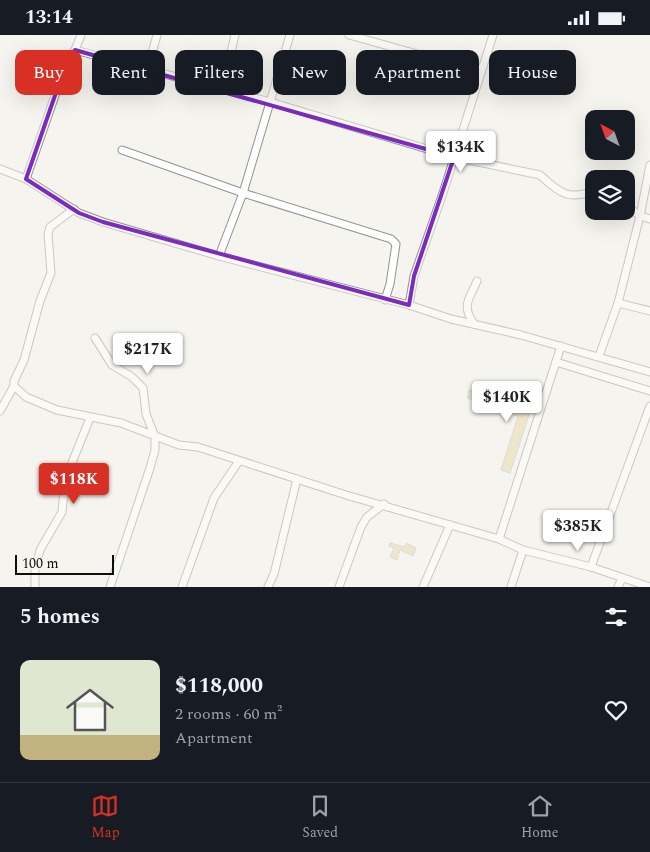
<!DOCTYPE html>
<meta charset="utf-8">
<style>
body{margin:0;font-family:Spectral,serif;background:#20242c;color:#f1f3f6;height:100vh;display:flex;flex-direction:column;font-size:19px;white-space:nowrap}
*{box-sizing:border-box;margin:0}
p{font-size:16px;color:#9ea1a6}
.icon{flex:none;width:28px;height:28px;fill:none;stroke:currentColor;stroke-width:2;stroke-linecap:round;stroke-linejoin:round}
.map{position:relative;height:552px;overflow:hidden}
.sheet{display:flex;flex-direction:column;background:#171b24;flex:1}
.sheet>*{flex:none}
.hud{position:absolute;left:15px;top:15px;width:620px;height:45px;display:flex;gap:10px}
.needle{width:32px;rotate:319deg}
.buttons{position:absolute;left:585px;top:75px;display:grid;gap:10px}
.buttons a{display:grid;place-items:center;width:50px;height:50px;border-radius:10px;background:#171b24;box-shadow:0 5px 20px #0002;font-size:25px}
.scale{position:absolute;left:15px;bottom:12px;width:99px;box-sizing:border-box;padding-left:5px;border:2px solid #0e0e0c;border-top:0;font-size:14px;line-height:18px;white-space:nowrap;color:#0e0e0c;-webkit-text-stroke:4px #f5f4ee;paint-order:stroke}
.price{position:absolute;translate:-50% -42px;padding:0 11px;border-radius:5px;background:#fff;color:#222;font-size:16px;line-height:32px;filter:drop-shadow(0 1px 2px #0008)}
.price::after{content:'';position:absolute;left:50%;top:30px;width:15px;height:11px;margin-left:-8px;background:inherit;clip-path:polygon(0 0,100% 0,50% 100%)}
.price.selected{background:#d93025;color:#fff}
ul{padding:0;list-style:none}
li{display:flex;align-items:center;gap:15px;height:125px;padding:0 20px}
li span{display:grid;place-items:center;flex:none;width:140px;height:100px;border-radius:10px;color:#555}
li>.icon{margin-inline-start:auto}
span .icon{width:60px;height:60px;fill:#fffc;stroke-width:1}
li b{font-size:21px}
h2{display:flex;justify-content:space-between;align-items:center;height:60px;padding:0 20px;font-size:21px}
.tag{padding:0 18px;border-radius:10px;background:#171b24;box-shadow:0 5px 20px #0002;font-size:18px;line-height:45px}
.tag.selected{background:#d93025;color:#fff}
.status{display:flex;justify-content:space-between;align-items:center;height:35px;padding:0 25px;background:#171b24;direction:ltr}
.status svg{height:14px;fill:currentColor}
.tabs{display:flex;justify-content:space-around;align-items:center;height:70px;border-top:1px solid #363941;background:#171b24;font-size:14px;color:#9ea1a6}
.tabs a{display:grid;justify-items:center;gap:2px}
.tabs .selected{color:#d93025}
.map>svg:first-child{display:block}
.building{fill:#e2d4a1;stroke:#bebcb7}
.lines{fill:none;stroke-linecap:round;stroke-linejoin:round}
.minor-casing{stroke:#94928d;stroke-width:9}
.minor{stroke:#fff;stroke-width:7}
.marked{fill:none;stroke:#7b2cbf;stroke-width:4;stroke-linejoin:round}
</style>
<div class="status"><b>13:14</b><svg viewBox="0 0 49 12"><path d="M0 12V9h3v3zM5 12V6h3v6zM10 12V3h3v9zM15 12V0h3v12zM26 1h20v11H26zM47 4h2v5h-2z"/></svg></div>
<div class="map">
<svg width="650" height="552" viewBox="0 0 650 552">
<rect width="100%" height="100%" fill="#f5f4ee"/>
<g class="building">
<polygon points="469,355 531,374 510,438 501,435 518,381 467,363"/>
<polygon points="390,508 405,512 406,508 416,513 413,521 400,515 397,525 390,522 394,513 389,511"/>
</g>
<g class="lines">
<defs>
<g id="minor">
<polyline points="349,0 435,24 482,34"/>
<path d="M75 15 270 67 454 122 540 140C549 148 562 161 574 160 582 160 586 157 594 159"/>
<polyline points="147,35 157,0"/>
<polyline points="222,55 235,0"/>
<polyline points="122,115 243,158 290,0"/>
<polyline points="0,134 26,144 79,178 103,187 219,221 409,270 451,284 521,300 650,337"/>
<polyline points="26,144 68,23 75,15 81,0"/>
<polyline points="626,170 640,181 650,184"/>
<polyline points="74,174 50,192 48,199 51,238 40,266 24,325 14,346 14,351 26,362 57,375 121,388 179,410 198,412 346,460 499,504 523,515 591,532 650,552"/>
<polyline points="219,221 243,158 391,204 396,209 390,249 385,265"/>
<polyline points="618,268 650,276"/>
<polyline points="409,270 414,241 443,158 493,0"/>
<path d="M474 289C461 270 469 265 477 246"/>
<polyline points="95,303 112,330 132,342 143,353 146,379 155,402 155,415 150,433 110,552"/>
<polyline points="599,321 618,268 640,181 650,130"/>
<polyline points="556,327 650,356"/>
<polyline points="0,376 14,351"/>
<polyline points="499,504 561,311"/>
<polyline points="591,532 650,371"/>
<polyline points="35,552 35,535 40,515 62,477 65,445 90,383"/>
<polyline points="182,552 214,463 239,426"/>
<polyline points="268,552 274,539 297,444"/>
<polyline points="339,552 361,492 367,482 384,469"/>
<polyline points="423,552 450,490"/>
<polyline points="511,552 523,515"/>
<polyline points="618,552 622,543"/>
</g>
</defs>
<use href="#minor" class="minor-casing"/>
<use href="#minor" class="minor"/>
</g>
<path d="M0 0H650V552H0ZM75 15 454 122 414 241 409 270 103 187 79 178 26 144 68 23Z" fill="#f5f4ee" fill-opacity=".55" fill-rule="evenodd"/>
<path class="marked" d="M75 15 454 122 414 241 409 270 103 187 79 178 26 144 68 23Z"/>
</svg>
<div class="buttons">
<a><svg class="needle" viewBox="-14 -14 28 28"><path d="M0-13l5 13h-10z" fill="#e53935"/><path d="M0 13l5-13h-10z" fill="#9ea1a6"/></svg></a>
<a><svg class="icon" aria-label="layers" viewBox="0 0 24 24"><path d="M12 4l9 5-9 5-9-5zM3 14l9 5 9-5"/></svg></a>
</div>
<div class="scale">100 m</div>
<b class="price" style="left:461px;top:138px">$134K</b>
<b class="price" style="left:148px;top:340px">$217K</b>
<b class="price" style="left:507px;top:388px">$140K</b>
<b class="price selected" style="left:74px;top:470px">$118K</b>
<b class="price" style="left:578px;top:517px">$385K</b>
<div class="hud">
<a class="tag selected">Buy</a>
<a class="tag">Rent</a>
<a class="tag">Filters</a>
<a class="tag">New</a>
<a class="tag">Apartment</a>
<a class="tag">House</a>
</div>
</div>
<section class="sheet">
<h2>5 homes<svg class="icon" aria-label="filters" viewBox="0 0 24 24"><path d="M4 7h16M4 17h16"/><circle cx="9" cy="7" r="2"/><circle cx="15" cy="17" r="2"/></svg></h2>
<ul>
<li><span style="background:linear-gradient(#dfe7d0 75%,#c2b280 0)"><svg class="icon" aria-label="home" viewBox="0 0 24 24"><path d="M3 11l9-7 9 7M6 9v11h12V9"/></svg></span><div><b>$118,000</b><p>2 rooms · 60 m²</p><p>Apartment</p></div><svg class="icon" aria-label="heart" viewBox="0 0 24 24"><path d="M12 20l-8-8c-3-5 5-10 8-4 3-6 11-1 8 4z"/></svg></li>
</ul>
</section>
<nav class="tabs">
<a class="selected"><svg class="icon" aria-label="map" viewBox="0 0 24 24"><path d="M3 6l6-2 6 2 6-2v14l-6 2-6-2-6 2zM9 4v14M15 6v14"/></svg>Map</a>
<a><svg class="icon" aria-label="saved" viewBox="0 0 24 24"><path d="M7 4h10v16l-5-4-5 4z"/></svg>Saved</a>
<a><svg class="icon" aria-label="home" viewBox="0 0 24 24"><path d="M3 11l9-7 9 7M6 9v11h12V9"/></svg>Home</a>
</nav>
